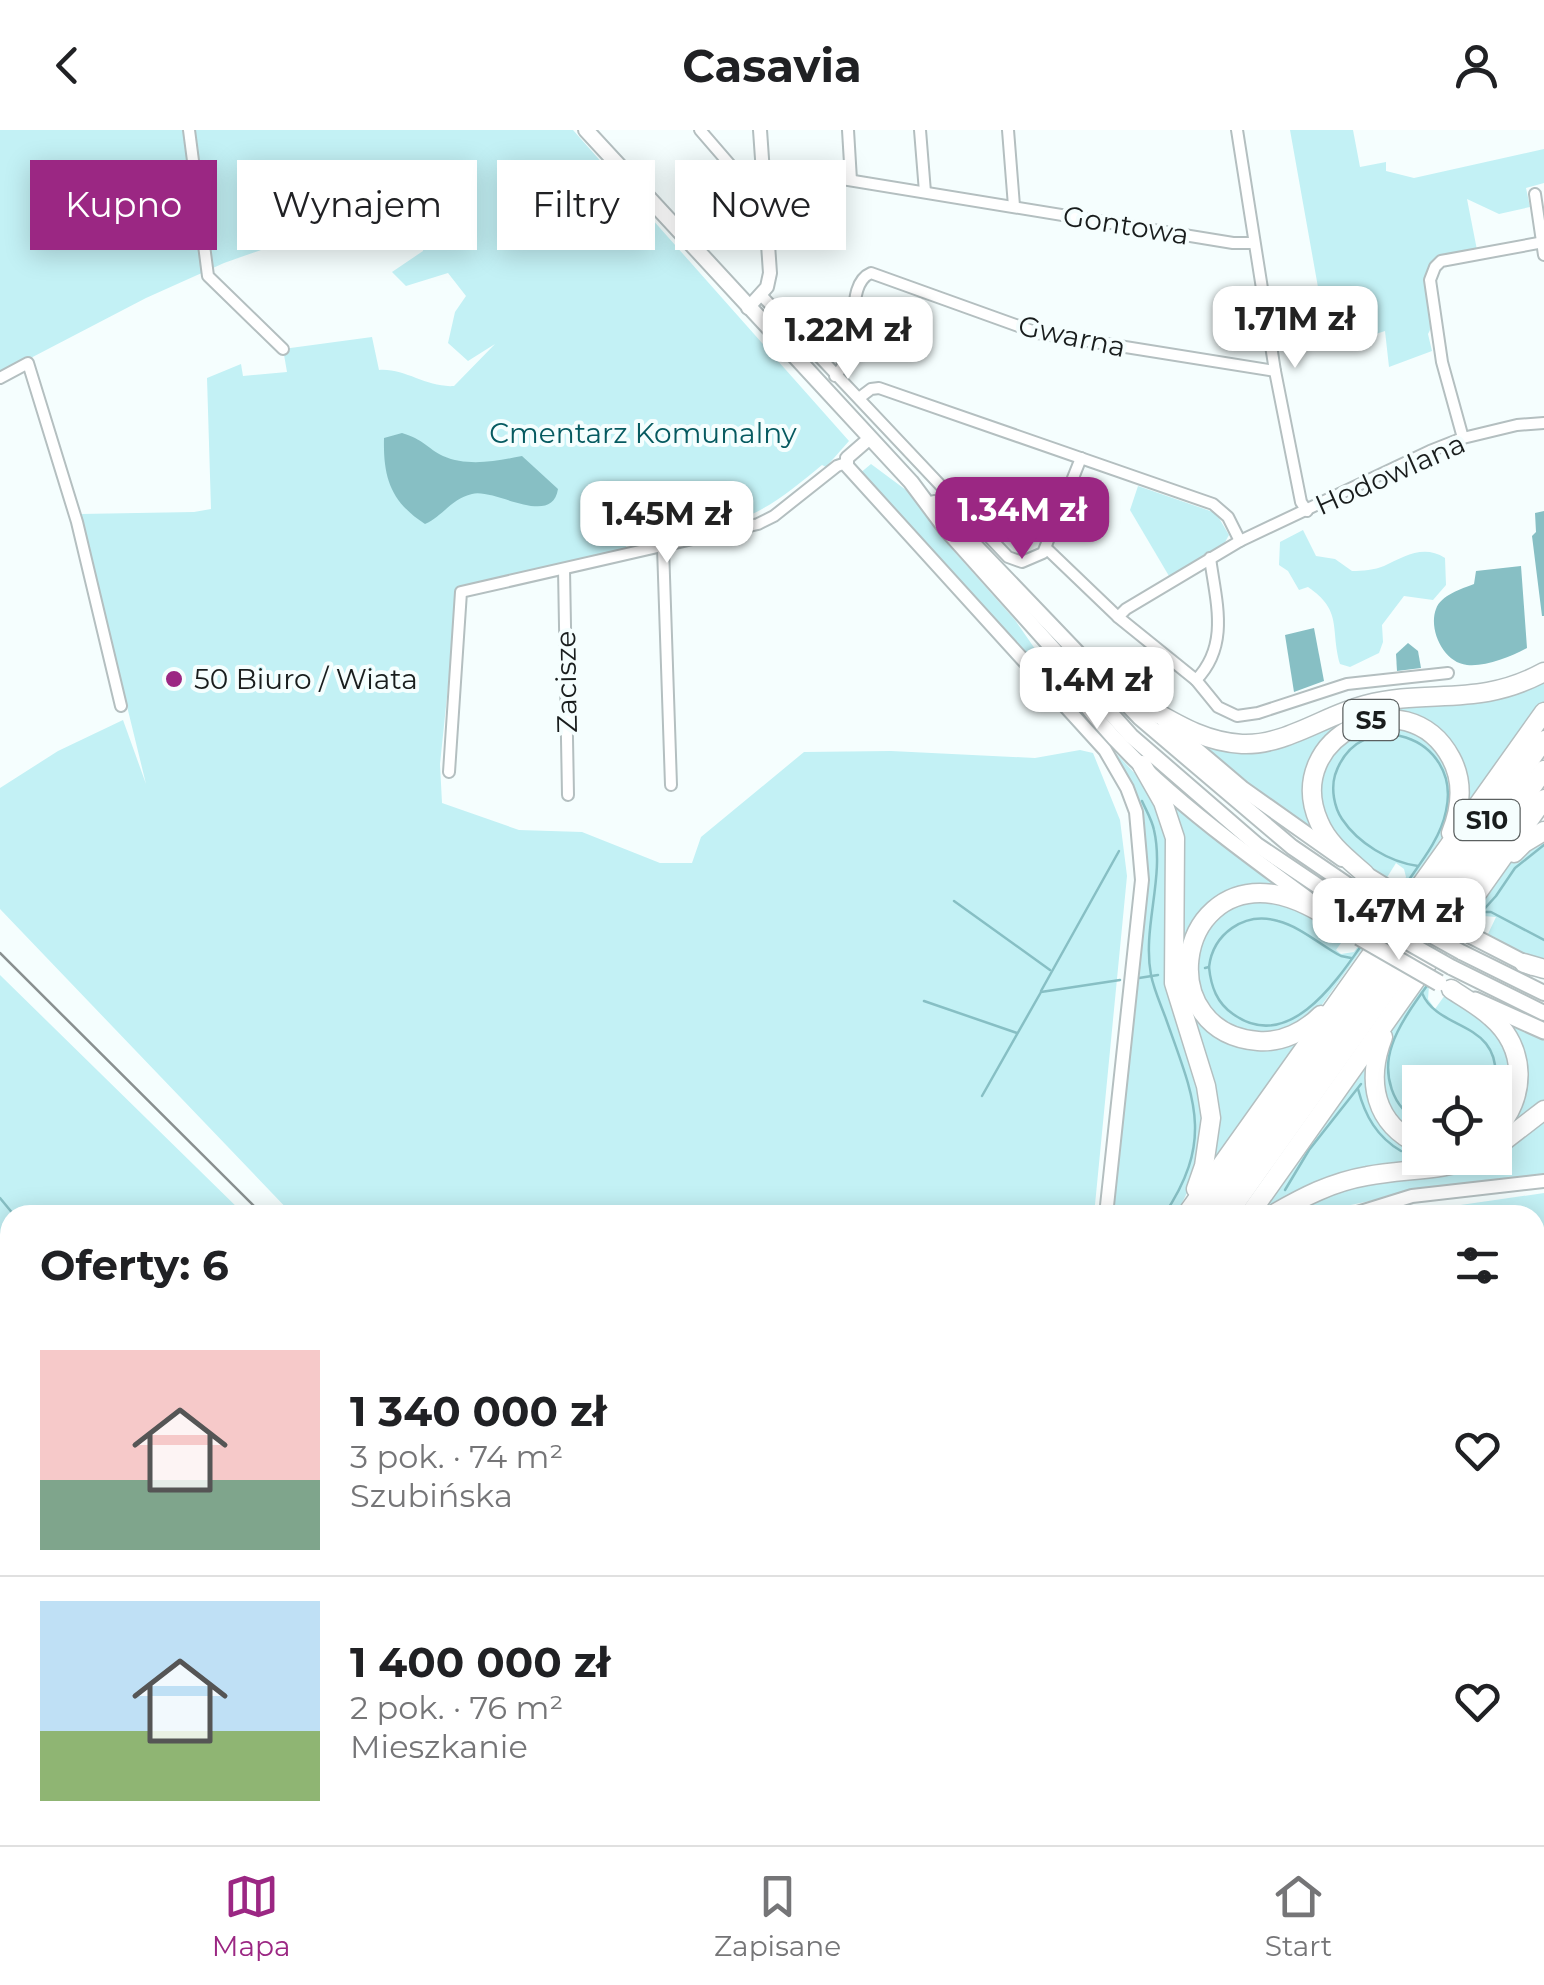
<!DOCTYPE html>
<html lang="pl">
<meta charset="utf-8">
<style>
body{margin:0;font-family:Montserrat,sans-serif;background:#f6f6f6;color:#202124;height:100vh;display:flex;flex-direction:column;font-size:38px;white-space:nowrap}
*{box-sizing:border-box;margin:0}
p{font-size:32px;color:#757577}
.icon{flex:none;width:55px;height:55px;fill:none;stroke:currentColor;stroke-width:2;stroke-linecap:round;stroke-linejoin:round}
.map{position:relative;flex:1;overflow:hidden}
.details{position:absolute;left:0px;top:1075px;width:1545px;height:640px;display:flex;flex-direction:column;background:#fff;border-radius:30px 30px 0 0;box-shadow:0 5px 25px #0003}
.details>*{flex:none}
.hud{position:absolute;left:30px;top:30px;width:1000px;height:90px;display:flex;gap:20px}
.controls{position:absolute;left:1402px;top:935px;display:grid;gap:20px}
.controls a{display:grid;place-items:center;width:110px;height:110px;border-radius:0px;background:#fff;box-shadow:0 5px 25px #0003;font-size:50px}
.price{position:absolute;translate:-50% -85px;padding:0 22px;border-radius:20px;background:#fff;color:#222;font-size:32px;line-height:65px;filter:drop-shadow(0 2px 5px #0008)}
.price::after{content:'';position:absolute;left:50%;top:60px;width:30px;height:22px;margin-left:-15px;background:inherit;clip-path:polygon(0 0,100% 0,50% 100%)}
.price.current{background:#9b2783;color:#fff}
ul{padding:0;list-style:none}
li{display:flex;align-items:center;gap:30px;height:250px;padding:0 40px}
li+li{border-top:2px solid #e0e0e0}
li span{display:grid;place-items:center;flex:none;width:280px;height:200px;border-radius:0px;color:#555}
li>.icon{margin-inline-start:auto}
span .icon{width:120px;height:120px;fill:#fffc;stroke-width:1}
li b{font-size:42px}
h2{display:flex;justify-content:space-between;align-items:center;height:120px;padding:0 40px;font-size:42px}
.tag{padding:0 35px;border-radius:0px;background:#fff;box-shadow:0 5px 25px #0003;font-size:35px;line-height:90px}
.tag.current{background:#9b2783;color:#fff}
header{display:flex;justify-content:space-between;align-items:center;height:130px;padding:0 40px;background:#fff;font-size:45px;font-weight:700}
.dock{display:flex;justify-content:space-around;align-items:center;height:140px;border-top:2px solid #e0e0e0;background:#fff;font-size:28px;color:#757577}
.dock a{display:grid;justify-items:center;gap:5px}
.dock .current{color:#9b2783}
.map>svg:first-child{display:block}
.green{fill:#c3f1f5}
.water{fill:#87bfc4}
.lines{fill:none;stroke-linecap:round;stroke-linejoin:round}
.stream{stroke:#87bfc4;stroke-width:2.5}
.minor-casing{stroke:#b4bfc0;stroke-width:14}
.tertiary-casing{stroke:#b4bfc0;stroke-width:16}
.secondary-casing{stroke:#b4bfc0;stroke-width:18}
.trunk-casing{stroke:#b4bfc0;stroke-width:19}
.motorway-casing{stroke:#b4bfc0;stroke-width:21}
.minor{stroke:#fff;stroke-width:10}
.tertiary{stroke:#fff;stroke-width:12}
.secondary{stroke:#fff;stroke-width:14}
.trunk{stroke:#fff;stroke-width:15}
.motorway{stroke:#fff;stroke-width:18}
.rail{stroke:#899090;stroke-width:2.5}
.secondary-bridge-casing{stroke:#b4bfc0;stroke-width:18;stroke-linecap:butt}
.trunk-bridge-casing{stroke:#b4bfc0;stroke-width:19;stroke-linecap:butt}
.secondary-bridge{stroke:#fff;stroke-width:14}
.trunk-bridge{stroke:#fff;stroke-width:15}
.poi-dot{fill:#9b2783;stroke:#f5fefe;stroke-width:4}
.labels{text-anchor:middle;stroke-width:8;stroke-linejoin:round;paint-order:stroke}
.shield{fill:#f5fefe;stroke:#5b6060;stroke-width:2.5}
.shield-label{font-size:25px;font-weight:bold;fill:#191d1d}
.street-label{font-size:28px;fill:#191d1d;stroke:#f5fefe}
.park-label{font-size:28px;fill:#065a60;stroke:#f5fefe}
.poi-label{font-size:28px;fill:#191d1d;stroke:#f5fefe;text-anchor:start}
</style>
<header><svg class="icon" aria-label="back" viewBox="0 0 24 24"><path d="M15 5l-7 7 7 7"/></svg>Casavia<svg class="icon" aria-label="person" viewBox="0 0 24 24"><circle cx="12" cy="8" r="4"/><path d="M4 21q1-7 8-7t8 7"/></svg></header>
<div class="map">
<svg width="1544" height="1715" viewBox="0 0 1544 1715">
<rect width="100%" height="100%" fill="#f5fefe"/>
<g class="green">
<path d="M0 0H573L849 311 826 337 822 335C794 358 770 379 735 391L732 379 719 382 721 395 703 399 665 362 660 367 645 352 622 372 585 378 633 423 461 459 454 466 456 480 440 634 442 673 519 700 582 702 660 733H692L701 707 804 622 891 621 1035 628 1080 620 1093 623 1120 690 1127 746 1094 1085H293L0 779V658L58 621 123 590 146 654 80 384 194 382 211 379 207 248 241 234 243 246 287 242 283 219 372 207 379 240C405 238 427 258 454 256L495 214 468 231 448 213 455 182 466 166 448 143 406 156 392 142 423 121 425 102 385 65 320 99 224 133 146 168 0 244Z"/>
<path d="M1290 0H1353L1360 37 1386 32V41L1414 48 1544 19V53L1526 58 1530 77 1499 84 1467 69 1477 120 1432 131C1421 159 1438 188 1428 204L1432 221 1389 237 1385 201 1329 219Z"/>
<path d="M871 334 906 360 952 419 1015 490 1083 588 1141 650 1166 696 1203 992C1202 1025 1192 1056 1176 1085H1112L1147 732C1145 694 1139 665 1120 632L859 344Z"/>
<polygon points="1138,356 1216,383 1229,405 1224,414 1169,446 1130,380"/>
<path d="M1303 400 1316 426 1335 429 1352 441C1362 441 1375 440 1384 436 1404 427 1423 414 1445 428L1446 455 1433 470 1404 466 1382 495 1383 512 1379 523 1350 537 1340 534C1330 498 1343 481 1308 457L1299 460 1288 441 1279 435 1280 412Z"/>
<polygon points="1544,547 1544,573 1459,692 1461,640 1395,584 1317,623 1323,710 1296,693 1193,611 1222,619 1352,584"/>
<polygon points="1391,595 1420,603 1442,623 1455,665 1445,702 1407,761 1401,757 1406,747 1404,739 1396,733 1386,749 1356,730 1320,683 1321,639 1349,605"/>
<path d="M1166 662 1221 713 1288 762C1276 761 1262 757 1250 759 1164 770 1159 901 1246 916 1270 920 1291 914 1311 899L1206 1046C1214 1013 1219 980 1209 947 1198 909 1179 876 1176 836 1170 770 1195 728 1166 662Z"/>
<path d="M1544 706V833L1487 806 1496 787 1483 786 1470 797 1465 794C1487 761 1509 727 1544 706Z"/>
<polygon points="1267,770 1314,785 1346,806 1336,820 1341,824 1354,822 1359,815 1363,818 1316,883 1281,903 1243,904 1211,885 1194,851 1202,802 1230,777"/>
<polygon points="0,845 245,1085 10,1085 10,1705 713,1705 706,1715 0,1715"/>
<polygon points="1424,853 1429,856 1428,869 1435,879 1445,865 1497,899 1516,948 1495,995 1495,952 1420,952 1420,1009 1387,981 1380,928 1391,902"/>
<polygon points="1501,889 1544,908 1544,974 1495,1008 1519,978"/>
<polygon points="1372,919 1368,951 1420,1020 1420,1028 1463,1028 1270,1080 1263,1085 1253,1085"/>
<polygon points="1544,987 1544,1046 1446,1055 1346,1076 1328,1085 1280,1085 1340,1058 1467,1036 1495,1028 1495,1023"/>
<polygon points="1544,1063 1544,1331 1535,1332 1535,1085 1415,1085 1419,1081"/>
<polygon points="999,1705 1206,1705 1208,1715 1012,1715"/>
<polygon points="1323,1705 1425,1705 1427,1715 1261,1715"/>
</g>
<g class="water">
<path d="M402 303C423 309 427 318 443 326 468 337 497 331 522 326L558 359C552 398 495 358 472 364 451 369 443 386 425 394 391 372 383 348 384 308Z"/>
<polygon points="1544,381 1544,486 1542,486 1532,406 1536,402 1535,383"/>
<path d="M1521 436 1527 518C1511 527 1485 537 1467 535 1444 533 1428 500 1436 479 1441 465 1461 459 1474 454L1476 441Z"/>
<polygon points="1314,498 1324,551 1294,562 1285,505"/>
<polygon points="1408,513 1418,521 1421,538 1397,541 1396,524"/>
</g>
<g class="lines">
<g class="stream">
<path d="M1142 671C1146 680 1152 690 1154 700 1165 748 1142 797 1151 845 1154 860 1161 875 1166 889 1194 968 1215 1009 1164 1085"/>
<path d="M1401 761C1417 737 1440 711 1446 681 1463 606 1359 572 1335 645 1331 659 1334 677 1342 689 1358 713 1389 732 1418 736"/>
<polyline points="954,771 1050,840"/>
<polyline points="1479,782 1491,782 1544,810"/>
<polyline points="1468,797 1496,766 1515,738 1544,715"/>
<path d="M1209 837C1211 857 1217 873 1233 884 1287 923 1334 855 1361 816"/>
<path d="M1205 838 1209 837C1213 804 1244 781 1278 791 1301 797 1320 815 1341 826L1351 828"/>
<polyline points="1139,848 1158,845"/>
<polyline points="1041,861 1119,721"/>
<path d="M1422 863C1439 903 1503 889 1495 955"/>
<polyline points="924,871 1017,903"/>
<path d="M1358 959C1365 986 1377 1007 1401 1021"/>
<polyline points="982,966 1041,862 1120,850"/>
<path d="M1420 991C1392 979 1382 944 1392 915 1399 894 1416 871 1429 853"/>
<polyline points="1285,1060 1309,1020 1361,954"/>
<polyline points="0,1068 14,1085"/>
<polyline points="919,1085 919,1084"/>
</g>
<defs>
<g id="minor">
<polyline points="189,0 208,146 283,219"/>
<polyline points="700,0 732,37 762,47"/>
<polyline points="848,0 851,50"/>
<polyline points="920,0 925,62"/>
<polyline points="1008,0 1014,76"/>
<polyline points="1237,0 1275,241 1301,372 1307,381"/>
<polyline points="762,36 1233,113 1253,113"/>
<polyline points="1535,64 1544,125"/>
<polyline points="761,165 1008,427 1022,432 1043,423 1081,328"/>
<path d="M835 246C864 218 842 155 871 143L1038 203 1275 241"/>
<polyline points="0,248 28,233 77,392 121,576"/>
<polyline points="859,268 871,259 879,258 1213,374 1228,387 1240,411"/>
<polyline points="1463,308 1442,232 1430,150 1435,137 1441,131 1544,112"/>
<polyline points="663,417 671,655"/>
<path d="M1046 418 1118 487 1196 550C1230 515 1216 472 1210 428"/>
<polyline points="564,439 568,665"/>
<polyline points="1118,487 1126,479 1240,411 1430,321 1463,308 1517,295 1544,293"/>
<polyline points="1196,550 1218,577 1237,586 1258,583 1347,554 1448,543"/>
<polyline points="449,642 461,462 758,394 774,386 837,336 846,333"/>
<polyline points="1216,1705 1217,1715"/>
<polyline points="1431,1705 1434,1715"/>
<polyline points="1531,1705 1534,1715"/>
</g>
<g id="tertiary">
<polyline points="748,178 767,157 770,143 760,0"/>
<polyline points="870,308 847,328 847,336 1105,620 1127,658 1136,682 1142,750 1106,1085"/>
<polyline points="1351,1085 1412,1066 1544,1051"/>
</g>
<g id="secondary">
<polyline points="586,0 911,352 946,399 1131,606 1257,715 1370,791"/>
<polyline points="934,373 1140,588 1292,717 1380,777"/>
<path d="M1064 546C1128 639 1220 704 1309 770"/>
<polyline points="1165,593 1243,659 1342,729"/>
<polyline points="1461,822 1544,863"/>
<polyline points="1451,837 1544,883"/>
</g>
<g id="trunk">
<polyline points="1365,744 1391,760"/>
<polyline points="1472,806 1532,837"/>
<polyline points="1475,870 1544,901"/>
</g>
<g id="motorway">
<path d="M1143 575C1175 593 1204 612 1242 614 1285 616 1325 585 1365 575 1429 558 1478 578 1544 542"/>
<polyline points="1142,635 1163,672 1175,708 1174,853 1206,956 1211,988 1204,1036 1196,1059"/>
<polyline points="1514,723 1524,713 1544,701"/>
<path d="M1365 744C1348 729 1328 714 1319 692 1281 606 1407 546 1451 628 1464 652 1461 678 1451 703"/>
<polyline points="1524,833 1544,839"/>
<path d="M1451 859C1464 868 1479 876 1491 887 1527 918 1527 968 1495 1001"/>
<path d="M1321 885C1305 901 1282 913 1258 911 1155 903 1173 750 1273 764 1297 768 1317 780 1337 792"/>
<path d="M1383 907C1366 951 1374 994 1420 1015"/>
<polyline points="1495,1018 1544,980"/>
<polyline points="1186,1085 1544,582"/>
<polyline points="1207,1085 1544,610"/>
<polyline points="1227,1085 1544,640"/>
<polyline points="1249,1085 1544,669"/>
<path d="M1272 1085C1303 1067 1332 1052 1367 1046 1403 1039 1441 1041 1476 1028"/>
<polyline points="753,1715 761,1705"/>
<polyline points="782,1715 789,1705"/>
</g>
</defs>
<use href="#minor" class="minor-casing"/>
<use href="#tertiary" class="tertiary-casing"/>
<use href="#secondary" class="secondary-casing"/>
<use href="#trunk" class="trunk-casing"/>
<use href="#motorway" class="motorway-casing"/>
<use href="#minor" class="minor"/>
<use href="#tertiary" class="tertiary"/>
<use href="#secondary" class="secondary"/>
<use href="#trunk" class="trunk"/>
<use href="#motorway" class="motorway"/>
<g class="rail">
<polyline points="0,823 263,1085"/>
<polyline points="943,1705 956,1715"/>
</g>
<defs>
<g id="secondary-bridge">
<polyline points="1380,777 1461,822"/>
<polyline points="1370,791 1451,837"/>
</g>
<g id="trunk-bridge">
<polyline points="1391,760 1472,806"/>
<polyline points="1359,807 1439,853"/>
</g>
</defs>
<use href="#secondary-bridge" class="secondary-bridge-casing"/>
<use href="#trunk-bridge" class="trunk-bridge-casing"/>
<use href="#secondary-bridge" class="secondary-bridge"/>
<use href="#trunk-bridge" class="trunk-bridge"/>
</g>
<circle class="poi-dot" cx="174" cy="549" r="10"/>
<g class="labels">
<g class="shield">
<rect x="1343.5" y="570" width="55" height="40" rx="8"/>
<rect x="1454.5" y="670" width="65" height="40" rx="8"/>
</g>
<g class="shield-label">
<text x="1371" y="599">S5</text>
<text x="1487" y="699">S10</text>
</g>
<g class="street-label">
<text transform="translate(1126 95) rotate(9)" y="10">Gontowa</text>
<text transform="translate(1072 206) rotate(12)" y="10">Gwarna</text>
<text transform="translate(1390 344) rotate(-24)" y="10">Hodowlana</text>
<text transform="translate(566 552) rotate(-91)" y="10">Zacisze</text>
</g>
<g class="park-label">
<text x="643" y="313">Cmentarz Komunalny</text>
</g>
<g class="poi-label">
<text x="194" y="559">50 Biuro / Wiata</text>
</g>
</g>
</svg>
<div class="controls">
<a><svg class="icon" aria-label="locate" viewBox="0 0 24 24"><circle cx="12" cy="12" r="6"/><path d="M12 2v4M12 18v4M2 12h4M18 12h4"/></svg></a>
</div>
<b class="price" style="left:1295px;top:241px">1.71M zł</b>
<b class="price" style="left:848px;top:252px">1.22M zł</b>
<b class="price current" style="left:1022px;top:432px">1.34M zł</b>
<b class="price" style="left:667px;top:436px">1.45M zł</b>
<b class="price" style="left:1097px;top:602px">1.4M zł</b>
<b class="price" style="left:1399px;top:833px">1.47M zł</b>
<div class="hud">
<a class="tag current">Kupno</a>
<a class="tag">Wynajem</a>
<a class="tag">Filtry</a>
<a class="tag">Nowe</a>
</div>
<section class="details">
<h2>Oferty: 6<svg class="icon" aria-label="filters" viewBox="0 0 24 24"><path d="M4 7h16M4 17h16"/><circle cx="9" cy="7" r="2"/><circle cx="15" cy="17" r="2"/></svg></h2>
<ul>
<li><span style="background:linear-gradient(#f6c9c9 65%,#7fa58c 0)"><svg class="icon" aria-label="home" viewBox="0 0 24 24"><path d="M3 11l9-7 9 7M6 9v11h12V9"/></svg></span><div><b>1 340 000 zł</b><p>3 pok. · 74 m²</p><p>Szubińska</p></div><svg class="icon" aria-label="heart" viewBox="0 0 24 24"><path d="M12 20l-8-8c-3-5 5-10 8-4 3-6 11-1 8 4z"/></svg></li>
<li><span style="background:linear-gradient(#bfe0f5 65%,#8fb573 0)"><svg class="icon" aria-label="home" viewBox="0 0 24 24"><path d="M3 11l9-7 9 7M6 9v11h12V9"/></svg></span><div><b>1 400 000 zł</b><p>2 pok. · 76 m²</p><p>Mieszkanie</p></div><svg class="icon" aria-label="heart" viewBox="0 0 24 24"><path d="M12 20l-8-8c-3-5 5-10 8-4 3-6 11-1 8 4z"/></svg></li>
</ul>
</section>
</div>
<nav class="dock">
<a class="current"><svg class="icon" aria-label="map" viewBox="0 0 24 24"><path d="M3 6l6-2 6 2 6-2v14l-6 2-6-2-6 2zM9 4v14M15 6v14"/></svg>Mapa</a>
<a><svg class="icon" aria-label="saved" viewBox="0 0 24 24"><path d="M7 4h10v16l-5-4-5 4z"/></svg>Zapisane</a>
<a><svg class="icon" aria-label="home" viewBox="0 0 24 24"><path d="M3 11l9-7 9 7M6 9v11h12V9"/></svg>Start</a>
</nav>
